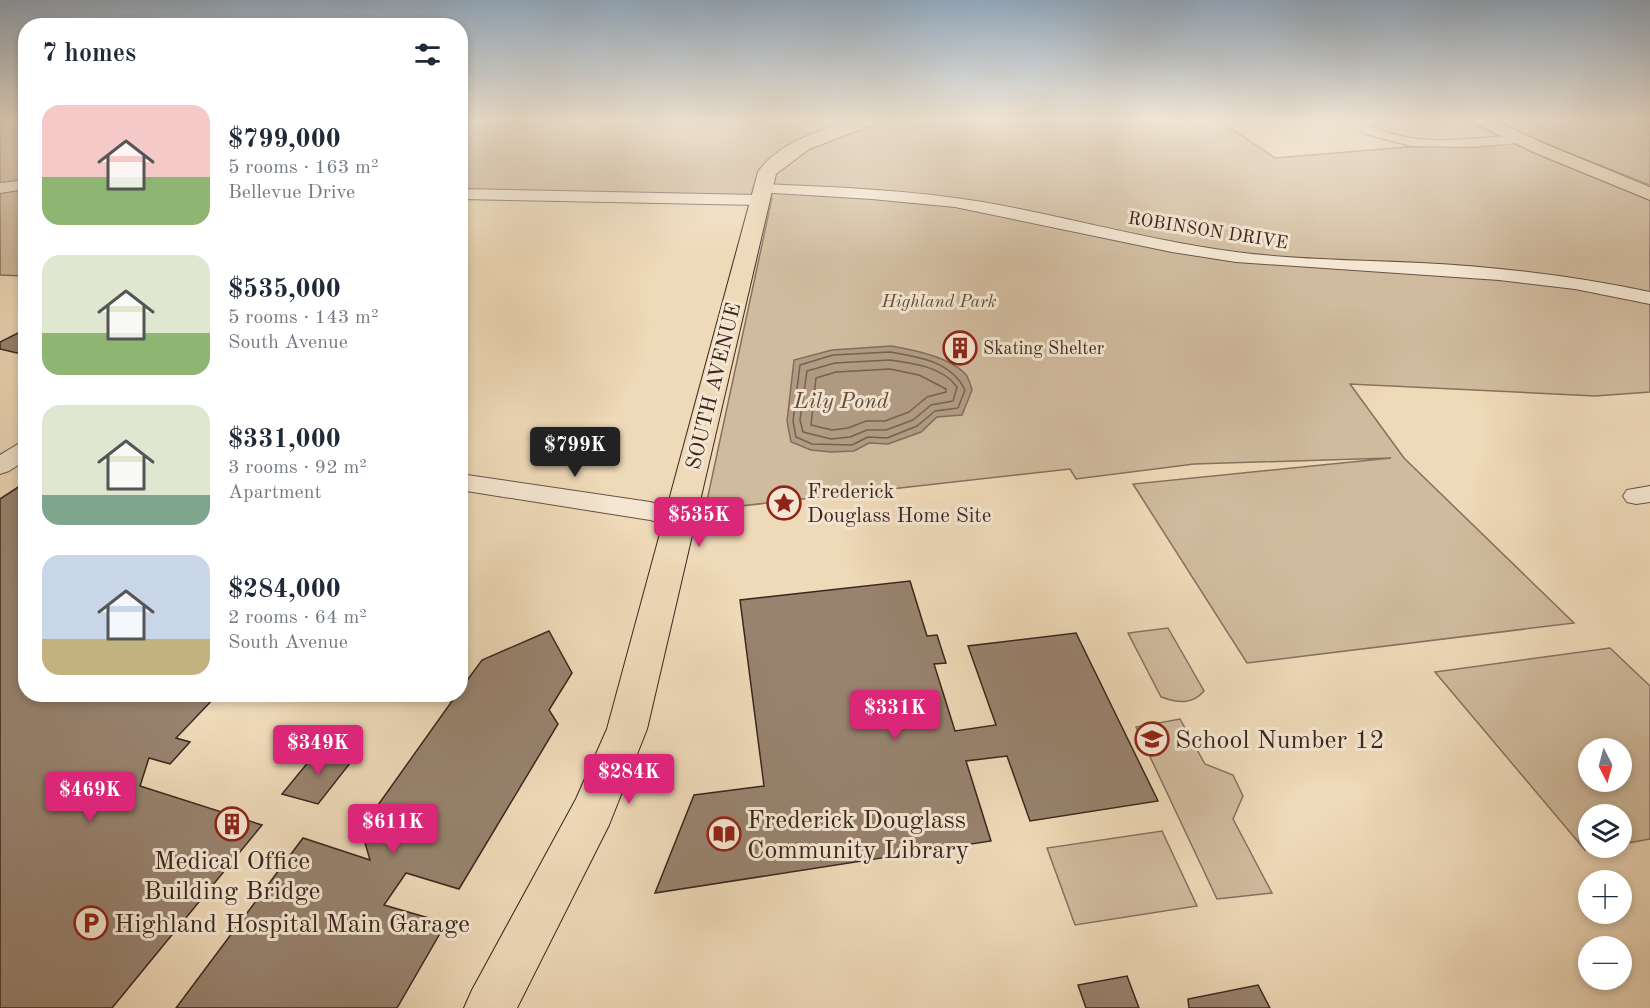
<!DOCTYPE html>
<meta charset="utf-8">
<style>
body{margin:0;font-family:"Old Standard TT",serif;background:#f2f2f3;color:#1f2937;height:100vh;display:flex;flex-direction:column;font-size:22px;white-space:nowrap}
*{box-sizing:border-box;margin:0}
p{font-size:20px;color:#747a83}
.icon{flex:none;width:33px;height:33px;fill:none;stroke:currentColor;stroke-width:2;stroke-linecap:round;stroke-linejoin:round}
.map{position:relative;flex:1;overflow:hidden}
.side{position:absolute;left:18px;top:18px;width:450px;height:684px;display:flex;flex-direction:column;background:#fff;border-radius:24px;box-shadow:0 3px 9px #0003}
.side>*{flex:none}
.needle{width:39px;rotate:174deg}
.tools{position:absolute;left:1578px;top:738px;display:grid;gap:12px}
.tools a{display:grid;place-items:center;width:54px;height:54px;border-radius:50%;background:#fff;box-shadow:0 3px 9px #0003;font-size:30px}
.price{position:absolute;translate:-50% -51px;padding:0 14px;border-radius:6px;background:#db2777;color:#fff;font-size:20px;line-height:39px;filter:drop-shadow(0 2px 3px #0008)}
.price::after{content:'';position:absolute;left:50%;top:36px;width:18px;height:14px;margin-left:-9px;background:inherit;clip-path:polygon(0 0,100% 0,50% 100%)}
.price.current{background:#222;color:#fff}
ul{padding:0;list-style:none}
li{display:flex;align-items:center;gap:18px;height:150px;padding:0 24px}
li span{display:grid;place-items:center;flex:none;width:168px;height:120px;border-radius:18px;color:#555}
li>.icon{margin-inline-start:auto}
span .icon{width:72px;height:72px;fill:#fffc;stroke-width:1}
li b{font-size:26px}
h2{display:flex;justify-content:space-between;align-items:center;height:72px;padding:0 24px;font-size:26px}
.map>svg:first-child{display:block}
.green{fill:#d0bb9e;stroke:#86705e;stroke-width:1.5;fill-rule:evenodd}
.water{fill:#b19c84;stroke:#826d5c;stroke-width:1.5}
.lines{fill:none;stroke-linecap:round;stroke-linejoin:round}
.shore{stroke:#766152;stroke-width:1.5}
.building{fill:#98836f;stroke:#3b261f;stroke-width:1.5}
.minor-casing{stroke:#685345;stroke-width:2}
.major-casing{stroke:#3b261f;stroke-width:2}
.minor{fill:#f4e6d1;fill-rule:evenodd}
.major{fill:#eed9b8;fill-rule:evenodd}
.labels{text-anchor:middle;stroke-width:6;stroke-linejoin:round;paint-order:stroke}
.far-street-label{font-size:18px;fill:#3b261f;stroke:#f4e6d1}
.far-park-label{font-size:18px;font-style:italic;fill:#604b3f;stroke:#f4e6d1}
.far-poi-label{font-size:18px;fill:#3b261f;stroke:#f4e6d1;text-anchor:start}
.street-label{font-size:21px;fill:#3b261f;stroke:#f4e6d1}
.poi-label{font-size:21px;fill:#3b261f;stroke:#f4e6d1;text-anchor:start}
.water-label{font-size:22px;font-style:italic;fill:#5e493d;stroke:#f4e6d1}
.near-poi-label{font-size:26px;fill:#3b261f;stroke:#f4e6d1;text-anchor:start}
</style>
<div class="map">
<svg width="1650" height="1008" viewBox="0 0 1650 1008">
<rect width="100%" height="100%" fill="#eed9b8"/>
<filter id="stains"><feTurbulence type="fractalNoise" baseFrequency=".00333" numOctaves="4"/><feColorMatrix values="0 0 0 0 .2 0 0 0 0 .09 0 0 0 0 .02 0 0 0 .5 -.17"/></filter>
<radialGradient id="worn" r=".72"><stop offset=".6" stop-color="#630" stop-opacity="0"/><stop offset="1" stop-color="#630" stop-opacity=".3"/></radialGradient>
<g class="green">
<polygon points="0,120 25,120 25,276 0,275"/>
<polygon points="461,120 1064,120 1066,122 1085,120 1219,120 1275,158 1408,147 1516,143 1650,198 1650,392 1595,396 1350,384 1404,458 1574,623 1247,663 1133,484 1391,458 1194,464 1076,479 1070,469 705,510 772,198 461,191"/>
<polygon points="1494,120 1650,120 1650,185 1527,136"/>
<path d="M1168 628 1204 691C1192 705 1178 703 1161 697L1128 633Z"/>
<path d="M1610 648 1650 686V839L1622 844V814H1588V848H1602L1585 850 1435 672ZM1588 748H1622V782H1588Z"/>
<polygon points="1180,719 1205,764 1233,775 1243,796 1233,819 1272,893 1217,899 1136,727"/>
<polygon points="1162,831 1197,906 1075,925 1047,848"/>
</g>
<path class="water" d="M891 346C913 350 952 357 967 376 969 380 971 386 972 390L962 415 937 417 921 432 888 444 869 443 854 451 831 452 811 450 791 442 787 421 794 360 832 350Z"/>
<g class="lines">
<g class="shore">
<path d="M890 352C919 357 951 361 965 390L958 408 935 411 917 426 887 438 868 437 852 445 812 444 796 437 793 421 800 365 833 355Z"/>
<path d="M890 360C913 363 943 367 957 387L953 401 931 405 913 420 886 430H867L850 437 831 439 803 432 800 420 807 371 835 363Z"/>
<polygon points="890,369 919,375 946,389 946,392 927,397 909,412 885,421 866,421 848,428 832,430 811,425 816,378 836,372"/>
</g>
</g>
<g class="building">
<polygon points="26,329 26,349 17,353 0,349 0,342"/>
<polygon points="26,482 26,694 218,694 176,738 190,742 170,764 149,758 140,786 262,825 112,1008 0,1008 0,499"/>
<polygon points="910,581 927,636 937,635 946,663 934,664 955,731 996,725 968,646 1076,633 1158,801 1030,821 1007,756 966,761 991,841 655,893 694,795 764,786 740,600"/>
<polygon points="549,631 572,673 549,710 558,724 459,889 406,873 384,905 446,923 397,1008 176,1008 303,838 370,860 361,829 457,694 460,694 460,690 482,660"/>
<polygon points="319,749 354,758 318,804 282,794"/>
<polygon points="1127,976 1139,1008 1086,1008 1078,985"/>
<polygon points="1258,985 1270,1008 1189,1008 1188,999"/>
</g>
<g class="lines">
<defs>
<g id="minor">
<path d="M1341 120C1366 120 1386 135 1412 138 1447 143 1483 137 1518 135L1525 139 1518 143 1472 147 1411 146 1365 134Z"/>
<polygon points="26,180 26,189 0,193 0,183"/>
<path d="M762 184C836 187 910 190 983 202 1068 217 1151 241 1236 252 1297 260 1360 260 1421 263 1498 267 1575 276 1650 292V304L1575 289 1499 280 1236 262 1172 252 955 207 872 199 757 192 754 189 757 186Z"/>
<polygon points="460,189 758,195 766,200 758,205 460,199"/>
<polygon points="26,442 26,460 9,471 0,474 0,455 18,444"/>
<polygon points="460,474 650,502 689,513 693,519 689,525 680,528 650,520 460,490"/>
<polygon points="1650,486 1650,502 1636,504 1627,502 1623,496 1627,490"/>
</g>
<g id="major">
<path d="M855 120H880L878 123 809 149 776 174 647 729 609 825 517 1008H464L472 990 576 799 607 729 758 172C779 141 822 130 855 120Z"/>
<polygon points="1472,120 1493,120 1545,144 1650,187 1650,200 1533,152 1474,123"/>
</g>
</defs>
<use href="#minor" class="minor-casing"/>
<use href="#major" class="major-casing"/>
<use href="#minor" class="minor"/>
<use href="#major" class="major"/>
</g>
<linearGradient id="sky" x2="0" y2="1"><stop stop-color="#92aac0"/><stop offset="0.46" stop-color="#f7eedf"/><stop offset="1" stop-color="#f7eedf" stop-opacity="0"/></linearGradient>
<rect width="1650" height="261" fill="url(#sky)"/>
<defs>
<symbol id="building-ring" viewBox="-11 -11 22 22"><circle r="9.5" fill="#f4e6d1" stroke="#8f2418" stroke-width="1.5"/><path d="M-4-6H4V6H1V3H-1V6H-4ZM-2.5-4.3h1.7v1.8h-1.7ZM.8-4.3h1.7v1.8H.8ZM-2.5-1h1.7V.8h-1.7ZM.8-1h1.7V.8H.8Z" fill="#8f2418"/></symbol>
<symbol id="sight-ring" viewBox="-11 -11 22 22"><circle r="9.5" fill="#f4e6d1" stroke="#8f2418" stroke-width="1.5"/><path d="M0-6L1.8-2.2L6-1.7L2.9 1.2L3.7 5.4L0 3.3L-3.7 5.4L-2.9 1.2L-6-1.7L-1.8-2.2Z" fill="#8f2418"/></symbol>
<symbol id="school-ring" viewBox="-11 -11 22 22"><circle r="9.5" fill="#f4e6d1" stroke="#8f2418" stroke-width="1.5"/><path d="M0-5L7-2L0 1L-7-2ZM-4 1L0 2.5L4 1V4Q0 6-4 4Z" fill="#8f2418"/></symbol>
<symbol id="library-ring" viewBox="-11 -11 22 22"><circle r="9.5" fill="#f4e6d1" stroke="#8f2418" stroke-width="1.5"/><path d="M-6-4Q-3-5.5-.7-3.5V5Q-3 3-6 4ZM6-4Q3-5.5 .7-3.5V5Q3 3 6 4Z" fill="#8f2418"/></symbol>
<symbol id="parking-ring" viewBox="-11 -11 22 22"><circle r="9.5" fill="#f4e6d1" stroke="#8f2418" stroke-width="1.5"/><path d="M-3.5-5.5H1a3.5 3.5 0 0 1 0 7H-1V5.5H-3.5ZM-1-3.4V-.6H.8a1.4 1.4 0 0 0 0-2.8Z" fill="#8f2418"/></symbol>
</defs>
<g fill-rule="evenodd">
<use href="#building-ring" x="941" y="329" width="38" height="38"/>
<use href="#sight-ring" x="765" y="484" width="38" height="38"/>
<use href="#school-ring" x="1133" y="720" width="38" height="38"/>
<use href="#building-ring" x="213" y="805" width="38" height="38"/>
<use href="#library-ring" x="705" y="815" width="38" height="38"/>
<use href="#parking-ring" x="72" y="904" width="38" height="38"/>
</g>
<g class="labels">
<g class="far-street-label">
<text transform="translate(1208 230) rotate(9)" y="6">ROBINSON DRIVE</text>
</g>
<g class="far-park-label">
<text x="939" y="307">Highland Park</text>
</g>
<g class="far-poi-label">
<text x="983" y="354">Skating Shelter</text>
</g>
<g class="street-label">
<text transform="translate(713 386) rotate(-76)" y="7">SOUTH AVENUE</text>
</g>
<g class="poi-label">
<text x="807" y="498">Frederick<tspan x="807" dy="24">Douglass Home Site</tspan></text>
</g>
<g class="water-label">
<text x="841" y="408">Lily Pond</text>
</g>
<g class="near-poi-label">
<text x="1175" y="748">School Number 12</text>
<text x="747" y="828">Frederick Douglass<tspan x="747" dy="30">Community Library</tspan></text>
<text x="232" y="869" text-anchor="middle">Medical Office<tspan x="232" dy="30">Building Bridge</tspan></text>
<text x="114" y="932">Highland Hospital Main Garage</text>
</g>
</g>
<rect width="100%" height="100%" filter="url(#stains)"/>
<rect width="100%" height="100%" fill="url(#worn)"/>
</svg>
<div class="tools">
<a><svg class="needle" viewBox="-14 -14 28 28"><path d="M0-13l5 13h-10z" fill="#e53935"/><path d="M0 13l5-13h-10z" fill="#747a83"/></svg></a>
<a><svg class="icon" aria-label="layers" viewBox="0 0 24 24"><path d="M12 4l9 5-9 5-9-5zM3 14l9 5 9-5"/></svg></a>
<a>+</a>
<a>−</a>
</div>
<b class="price current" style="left:575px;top:478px">$799K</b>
<b class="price" style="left:699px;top:548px">$535K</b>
<b class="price" style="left:895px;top:741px">$331K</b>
<b class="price" style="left:318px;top:776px">$349K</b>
<b class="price" style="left:629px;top:805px">$284K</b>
<b class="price" style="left:90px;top:823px">$469K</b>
<b class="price" style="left:393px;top:855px">$611K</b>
<section class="side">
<h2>7 homes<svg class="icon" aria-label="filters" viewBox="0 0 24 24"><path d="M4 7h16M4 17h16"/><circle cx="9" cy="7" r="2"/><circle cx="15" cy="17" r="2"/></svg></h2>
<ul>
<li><span style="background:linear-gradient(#f6c9c9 60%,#8fb573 0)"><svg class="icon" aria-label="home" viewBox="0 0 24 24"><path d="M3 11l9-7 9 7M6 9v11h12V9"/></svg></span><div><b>$799,000</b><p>5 rooms · 163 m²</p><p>Bellevue Drive</p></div></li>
<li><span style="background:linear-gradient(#dfe7d0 65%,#8fb573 0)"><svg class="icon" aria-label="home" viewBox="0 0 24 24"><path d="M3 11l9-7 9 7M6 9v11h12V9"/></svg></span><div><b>$535,000</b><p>5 rooms · 143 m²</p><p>South Avenue</p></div></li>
<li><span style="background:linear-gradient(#dfe7d0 75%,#7fa58c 0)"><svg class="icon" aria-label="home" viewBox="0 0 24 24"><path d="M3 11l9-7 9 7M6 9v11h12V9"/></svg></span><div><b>$331,000</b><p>3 rooms · 92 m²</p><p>Apartment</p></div></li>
<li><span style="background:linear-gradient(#c9d6e8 70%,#c2b280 0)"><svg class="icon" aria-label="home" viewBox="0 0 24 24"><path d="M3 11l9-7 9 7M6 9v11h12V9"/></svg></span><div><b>$284,000</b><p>2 rooms · 64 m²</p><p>South Avenue</p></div></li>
</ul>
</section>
</div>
